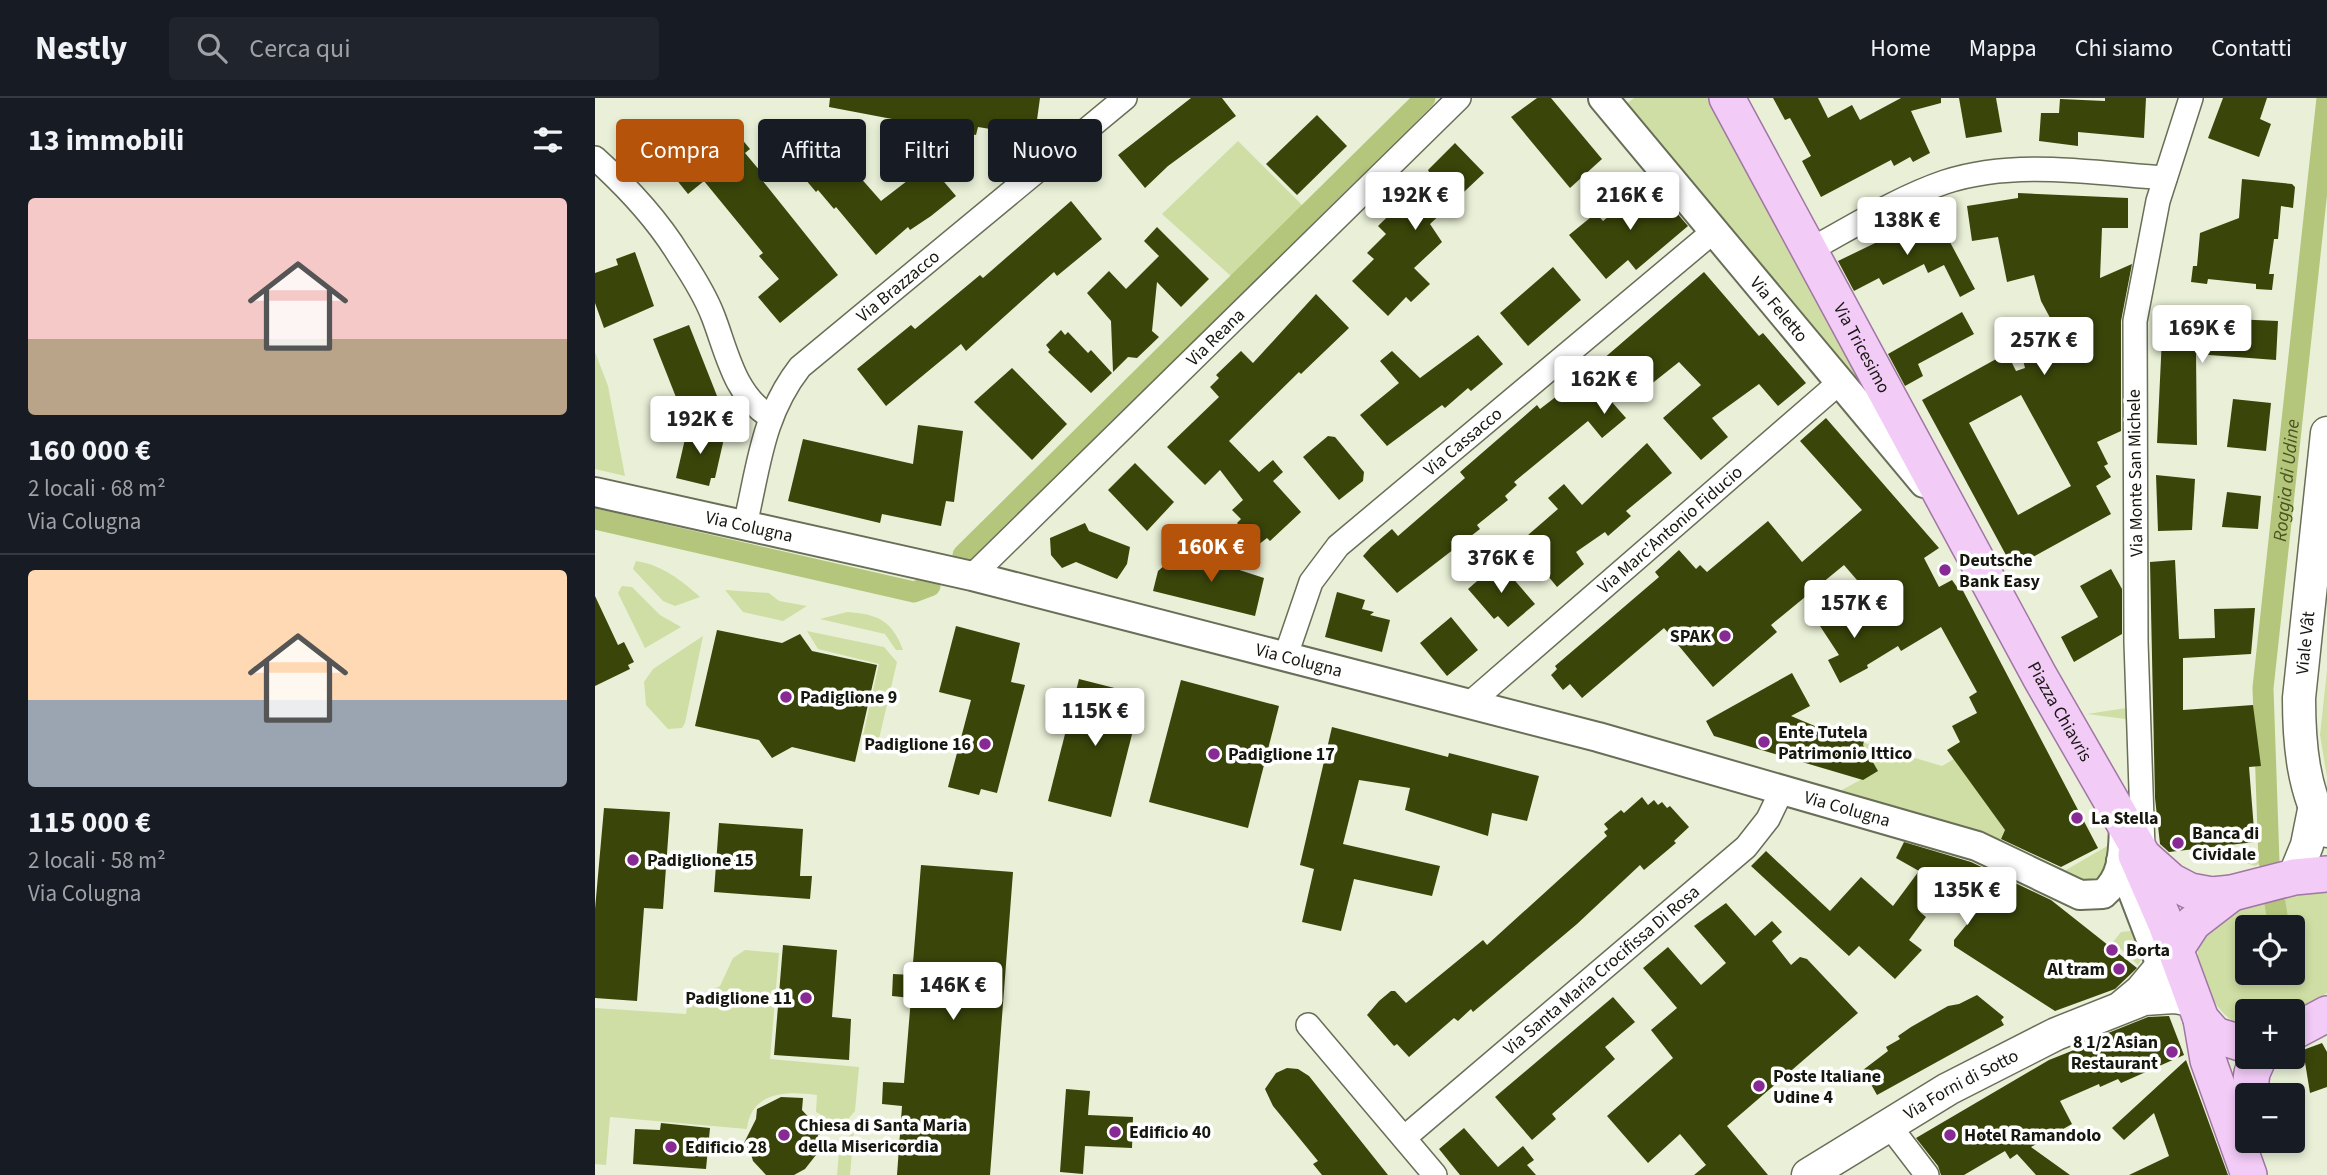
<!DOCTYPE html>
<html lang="it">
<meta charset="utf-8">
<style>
body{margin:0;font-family:"Source Sans 3",sans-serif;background:#20242c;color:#f1f3f6;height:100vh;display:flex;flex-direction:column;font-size:26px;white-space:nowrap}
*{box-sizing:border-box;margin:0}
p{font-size:23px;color:#9ea1a6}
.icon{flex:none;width:38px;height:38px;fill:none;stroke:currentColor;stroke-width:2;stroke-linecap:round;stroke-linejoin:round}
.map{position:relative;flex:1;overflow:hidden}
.drawer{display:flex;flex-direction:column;background:#171b24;width:595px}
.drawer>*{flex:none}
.banner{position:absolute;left:21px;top:21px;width:665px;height:63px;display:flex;gap:14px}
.tools{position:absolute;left:1640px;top:817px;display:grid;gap:14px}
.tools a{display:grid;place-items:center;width:70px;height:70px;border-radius:7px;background:#171b24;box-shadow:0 4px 10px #0003;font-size:35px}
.price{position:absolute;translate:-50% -60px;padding:0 16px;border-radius:7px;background:#fff;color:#222;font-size:23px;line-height:46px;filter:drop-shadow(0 2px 4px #0008)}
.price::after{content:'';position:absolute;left:50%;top:42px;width:21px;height:16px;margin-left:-10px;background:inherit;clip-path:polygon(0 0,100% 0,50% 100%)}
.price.selected{background:#b45309;color:#fff}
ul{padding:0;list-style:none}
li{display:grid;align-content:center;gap:14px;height:371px;padding:0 28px}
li+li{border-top:2px solid #363941}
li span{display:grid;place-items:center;height:217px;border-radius:7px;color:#555}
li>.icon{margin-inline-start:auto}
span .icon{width:126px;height:126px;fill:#fffc;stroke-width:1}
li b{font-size:30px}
h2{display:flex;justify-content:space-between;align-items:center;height:84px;padding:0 28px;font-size:30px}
.tag{padding:0 24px;border-radius:7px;background:#171b24;box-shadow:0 4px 10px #0003;font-size:24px;line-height:63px}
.tag.selected{background:#b45309;color:#fff}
header{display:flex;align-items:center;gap:42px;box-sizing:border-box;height:98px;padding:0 35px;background:#171b24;border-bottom:2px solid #363941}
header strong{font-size:33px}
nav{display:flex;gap:38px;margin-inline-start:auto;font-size:24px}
.search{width:490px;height:63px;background:#20242c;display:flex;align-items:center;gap:18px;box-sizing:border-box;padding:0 24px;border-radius:7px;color:#9ea1a6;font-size:26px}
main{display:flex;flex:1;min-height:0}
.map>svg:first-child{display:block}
.green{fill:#cfdea4;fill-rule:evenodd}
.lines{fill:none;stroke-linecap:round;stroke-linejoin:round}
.canal{stroke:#b4c67b;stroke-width:21}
.building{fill:#3a450a;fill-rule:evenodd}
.minor-casing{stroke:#686e57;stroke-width:26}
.tertiary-casing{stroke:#686e57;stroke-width:32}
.secondary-casing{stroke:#686e57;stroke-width:35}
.primary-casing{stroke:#a076a3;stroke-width:38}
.minor{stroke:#fff;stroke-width:23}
.tertiary{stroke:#fff;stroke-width:28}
.secondary{stroke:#fff;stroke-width:32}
.primary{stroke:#f2cbf7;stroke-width:35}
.poi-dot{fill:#882a94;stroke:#fff;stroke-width:2.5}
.labels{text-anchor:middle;stroke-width:7;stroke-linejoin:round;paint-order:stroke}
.street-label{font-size:18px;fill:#161810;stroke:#fff}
.poi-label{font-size:18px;font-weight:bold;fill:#161810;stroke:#fff;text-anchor:start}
.water-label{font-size:19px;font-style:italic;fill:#49541e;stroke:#fff}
</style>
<header>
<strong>Nestly</strong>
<div class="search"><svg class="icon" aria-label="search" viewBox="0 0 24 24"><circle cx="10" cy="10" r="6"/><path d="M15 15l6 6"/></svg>Cerca qui</div>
<nav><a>Home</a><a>Mappa</a><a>Chi siamo</a><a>Contatti</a></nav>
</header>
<main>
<section class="drawer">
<h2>13 immobili<svg class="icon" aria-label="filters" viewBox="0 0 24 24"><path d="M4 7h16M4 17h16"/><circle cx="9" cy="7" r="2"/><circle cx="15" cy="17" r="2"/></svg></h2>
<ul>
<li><span style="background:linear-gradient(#f6c9c9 65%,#b9a48a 0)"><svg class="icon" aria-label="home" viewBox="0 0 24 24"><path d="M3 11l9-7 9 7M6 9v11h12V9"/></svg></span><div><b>160 000 €</b><p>2 locali · 68 m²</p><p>Via Colugna</p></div></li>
<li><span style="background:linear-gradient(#ffd9b3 60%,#9aa5b1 0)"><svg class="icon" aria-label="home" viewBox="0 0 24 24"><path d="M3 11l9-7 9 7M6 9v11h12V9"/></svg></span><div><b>115 000 €</b><p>2 locali · 58 m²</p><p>Via Colugna</p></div></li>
</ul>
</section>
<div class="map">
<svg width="1732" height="1077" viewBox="0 0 1732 1077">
<rect width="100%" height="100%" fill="#e9f0d7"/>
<g class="green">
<polygon points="1039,0 1116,0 1295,332 1029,8"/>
<polygon points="643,43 710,110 638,180 567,116"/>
<polygon points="0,254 13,288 30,378 0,371"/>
<path d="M41 463C67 467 86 482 105 499L80 508 68 503 38 471Z"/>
<polygon points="27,488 37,489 65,517 86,529 50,550 23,495"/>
<polygon points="130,492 174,495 184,503 212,508 188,523 148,514"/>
<path d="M252 514C282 516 297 522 308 552H301L290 536 225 521Z"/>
<polygon points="212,533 289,549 302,564 283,645 267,642 284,566 223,551"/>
<polygon points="108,538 90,625 87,630 73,631 51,607 49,584 58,571"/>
<polygon points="1732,572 1732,679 1725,637"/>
<polygon points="1538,609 1538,622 1492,616"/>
<polygon points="1266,644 1347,668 1359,661 1410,732 1404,744 1245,693 1282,673"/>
<polygon points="1514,747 1518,761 1499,788 1464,776"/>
<polygon points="1668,756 1669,764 1660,768 1641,762 1640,758"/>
<path d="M1717 791 1732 792V895L1698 918V914H1652V930C1630 922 1617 905 1610 883 1607 874 1602 862 1603 852 1606 810 1686 799 1717 791ZM1652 830H1698V875H1652Z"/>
<polygon points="1544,832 1549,858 1543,867 1518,844 1526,834"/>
<path d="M150 852 184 855 175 961 264 969 260 1013 243 1033H237L228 1018 221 1014 222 997C192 993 156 993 152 1031L15 1019 11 1067 0 1066V910L91 916 94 897H106L125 888 138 860Z"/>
<polygon points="259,1031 255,1077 242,1077 244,1054"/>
</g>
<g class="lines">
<g class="canal">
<polyline points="0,421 319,494 335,488"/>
<polyline points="368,457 830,0"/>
<path id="s1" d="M1674 764 1668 590 1732 0"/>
<polyline points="1680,805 1684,830"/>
</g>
</g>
<g class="building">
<polygon points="235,0 445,0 441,29 422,26 420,35 383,29 381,37 234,9"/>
<polygon points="596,0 627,0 641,18 573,68 550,90 523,57"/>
<polygon points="942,0 956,0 1007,61 975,90 916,19"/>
<polygon points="1178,0 1223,0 1233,20 1257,7 1265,22 1306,0 1346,0 1346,5 1316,13 1335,55 1318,64 1315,59 1299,68 1296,62 1226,99 1207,63 1216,58 1195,20 1190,22"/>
<polygon points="1364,0 1401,0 1407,34 1371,40"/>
<polygon points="1510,0 1551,0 1549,40 1483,34 1483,48 1444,43 1446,15 1464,15 1465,1 1510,3"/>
<polygon points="1628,0 1672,0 1665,21 1676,26 1664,59 1613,40"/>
<polygon points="722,17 752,48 702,97 671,66"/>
<polygon points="131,22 155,51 150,55 166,74 163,77 243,177 185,225 163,199 184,181 164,158 168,155 109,83 93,96 72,70"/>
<polygon points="233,43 286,103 334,66 361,98 336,118 315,132 313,129 281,157 241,109 239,111 223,92 221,94 200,69"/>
<polygon points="860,45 889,75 835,126 847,144 819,170 835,186 816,204 811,199 793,218 757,183 779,161 772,155 791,136 783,128 824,88 822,86 834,74 833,72"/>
<polygon points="1647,81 1697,86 1700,89 1698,110 1686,108 1683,141 1679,141 1674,176 1679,176 1677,192 1661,191 1661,186 1613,181 1612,186 1596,184 1598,168 1602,168 1605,135 1644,120"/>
<polygon points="1055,84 1093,128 1041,172 1033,162 1011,181 974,137 1001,115 1008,123"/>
<path d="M1423 95 1533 100V130H1507L1505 180 1537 166 1526 223V333L1502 344 1513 366 1509 368 1516 379 1501 388 1516 416 1418 470 1327 302 1412 255 1421 273 1430 270 1425 250 1460 229 1446 203 1439 177 1412 184 1403 139 1377 143 1372 108 1423 100ZM1426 297 1476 388 1423 417 1374 325Z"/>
<polygon points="476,103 507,141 462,178 459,174 371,253 366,246 291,308 262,271 316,227 320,231 385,177 388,180"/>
<polygon points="1340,116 1380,191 1365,199 1349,167 1333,175 1329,166 1288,187 1284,180 1259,193 1243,163"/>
<polygon points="562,129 614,181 586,209 562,184 557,233 564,239 542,260 533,259 518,274 516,223 492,195 514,173 531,191 564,158 549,143"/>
<polygon points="40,154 59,208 9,230 0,205 0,175 23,167 21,161"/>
<polygon points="958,169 986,202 933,248 905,215"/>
<polygon points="1109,174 1164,238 1168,235 1211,285 1183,308 1164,286 1117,320 1133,339 1106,362 1068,320 1106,287 1084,264 1045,295 1036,285 1016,303 1031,320 1007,340 993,323 919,384 922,387 910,398 913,402 882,427 885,431 802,495 768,458 776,449 797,431 803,438 870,380 865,374 910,335 942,307 945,311 993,274"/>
<polygon points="721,196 754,230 706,276 704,274 634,343 664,374 678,362 688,374 678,383 706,414 675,443 672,440 663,447 642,425 646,421 637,412 648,402 625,372 610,387 572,349 624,299 615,289 624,280 621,277 646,253 658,265"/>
<polygon points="1367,214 1379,236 1323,266 1328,278 1310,288 1293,256"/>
<polygon points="1568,218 1683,223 1681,262 1601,256 1602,347 1562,345"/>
<polygon points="94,227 126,308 90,322 58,241"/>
<polygon points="466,232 470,237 473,234 493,255 496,252 517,275 496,295 453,254 455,252 451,247"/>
<polygon points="883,237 908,266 876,293 873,290 850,310 847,307 792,348 765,317 804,285 785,263 797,253 825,280"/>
<polygon points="417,270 472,326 437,362 379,304"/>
<polygon points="1638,301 1676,305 1671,353 1632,349"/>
<polygon points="1231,320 1344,450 1329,460 1344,489 1357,482 1362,489 1365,487 1503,750 1466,769 1406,741 1410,732 1352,652 1365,644 1357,628 1382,615 1374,599 1382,594 1346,529 1306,553 1303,548 1272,567 1273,570 1245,585 1233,562 1244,557 1225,528 1274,496 1249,467 1176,527 1182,534 1118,589 1069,530 987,600 975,586 968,592 956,577 962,571 960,568 1064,479 1060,474 1084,452 1101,471 1105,467 1112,474 1173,423 1207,464 1267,412 1205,343"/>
<polygon points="323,327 368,333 359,404 351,403 346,428 287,416 285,425 193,403 208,341 318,366"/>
<polygon points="93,328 130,336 120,380 116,380 114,388 81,380"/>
<polygon points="733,338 740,339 769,374 768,383 744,402 708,359"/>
<polygon points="1052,345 1077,375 1031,413 1036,418 1013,438 1010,434 981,454 989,466 962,489 925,444 963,411 953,400 969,386 987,407"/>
<polygon points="540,365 579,404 552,433 513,392"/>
<polygon points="1561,377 1600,381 1597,432 1563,433"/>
<polygon points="1632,394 1666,398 1663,431 1627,429"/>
<polygon points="490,425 494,433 535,449 532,466 522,481 481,464 467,470 456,457 455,440"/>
<polygon points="595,453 630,462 629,467 669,480 660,518 558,493 563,473 571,466 589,471 582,464"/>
<polygon points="1580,462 1584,541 1620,540 1619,511 1660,510 1656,556 1588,560 1588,612 1658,607 1666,668 1654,669 1660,744 1574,754 1565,746 1560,700 1555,464"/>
<polygon points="904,464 940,506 913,529 903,518 899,521 873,491"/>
<polygon points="1516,471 1527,491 1527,536 1479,564 1466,539 1503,519 1485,488"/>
<polygon points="742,494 770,502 767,511 779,514 775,517 795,522 787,554 730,539"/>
<polygon points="0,498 23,547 29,544 39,564 33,567 35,571 0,588"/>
<polygon points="856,519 883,552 852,578 825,545"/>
<polygon points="361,528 425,545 416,584 430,587 402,695 386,691 384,697 353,689 376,602 344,594"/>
<polygon points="122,532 187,545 205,536 217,553 282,567 260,664 197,649 177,660 164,642 100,628"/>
<polygon points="1197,575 1215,608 1196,618 1246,639 1249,629 1271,635 1268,647 1283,673 1268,682 1119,638 1111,623"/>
<polygon points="484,581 547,597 516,719 453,703"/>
<polygon points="586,582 684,608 653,730 554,704"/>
<polygon points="737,629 853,659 854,655 944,678 932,723 897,715 893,738 810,712 815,690 764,682 748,746 845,768 837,798 759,781 746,833 707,824 719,771 705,767"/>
<polygon points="1047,699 1053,707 1059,702 1063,707 1067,704 1072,710 1075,708 1094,729 1079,743 1081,745 1049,772 1045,767 982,826 878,914 876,911 863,923 859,920 814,959 802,946 799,948 772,917 784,903 796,893 800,893 811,905 888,842 892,847 1012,738 1009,734 1013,731 1009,726 1026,712 1029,715"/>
<polygon points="9,710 75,714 68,811 49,810 42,903 0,900 0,811"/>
<polygon points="124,725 208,731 205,778 217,778 215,801 119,794"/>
<polygon points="1309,744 1376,764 1456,802 1542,870 1520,891 1460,913 1359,848 1359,842 1382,814 1346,786 1325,814 1331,819 1314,842 1327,852 1300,881 1264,848 1254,858 1156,768 1171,753 1235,813 1266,779 1298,808 1324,773 1301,760"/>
<polygon points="326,767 418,774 395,1077 302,1077 307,1008 287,1006 288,984 309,985 316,900 297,898 298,876 317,877"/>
<polygon points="1131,805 1160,838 1177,823 1187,834 1177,843 1196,867 1205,859 1212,861 1263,915 1132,1028 1173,1077 1099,1077 1111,1067 1085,1036 1053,1065 1012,1018 1078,960 1056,932 1082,910 1048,870 1073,849 1106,887 1131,865 1099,828"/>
<polygon points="188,847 242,852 237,919 256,921 254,962 179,957"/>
<polygon points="1382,897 1409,919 1406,922 1409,927 1282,997 1268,972 1293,953 1291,949 1305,941 1303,938 1316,929 1353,908 1364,906"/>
<polygon points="1018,899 1040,924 1010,949 1020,961 957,1016 961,1021 937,1042 900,999"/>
<polygon points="1574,918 1589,957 1526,985 1523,981 1505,989 1504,986 1465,1003 1477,1026 1436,1049 1475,1077 1441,1077 1422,1056 1415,1061 1410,1053 1369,1077 1346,1077 1343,1068 1321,1040 1454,962 1494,946 1493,943 1553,919"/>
<polygon points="1727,945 1732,954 1732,989 1715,995 1708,952"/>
<polygon points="1591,962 1633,1077 1534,1077 1574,1058 1559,1015 1529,1042 1517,1030"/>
<polygon points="692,970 703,971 714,978 793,1077 727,1077 718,1066 723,1063 678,1008 670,991 681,975"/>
<polygon points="471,991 495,993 493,1017 538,1019 537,1050 490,1048 488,1076 465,1074"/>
<polygon points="186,999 208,1000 207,1012 228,1035 223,1037 221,1057 210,1071 199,1077 171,1077 158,1063 154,1050 147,1049 161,1021 162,1011"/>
<polygon points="66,1025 115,1030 111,1071 38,1066 40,1031 65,1032"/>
<polygon points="869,1030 903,1069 928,1048 939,1062 932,1067 941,1077 865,1077 844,1051"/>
</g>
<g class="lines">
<defs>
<g id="minor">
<path d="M0 60C31 88 62 121 84 157 96 175 110 197 118 218 132 254 139 296 174 318"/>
<path d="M1215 152C1259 128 1303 100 1350 84 1419 61 1499 75 1570 80"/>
<path id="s2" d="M150 427C164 368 167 318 205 269L530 0"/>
<path id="s3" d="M377 478 864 0"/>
<path id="s4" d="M691 557 716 484 743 448 1119 133"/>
<path id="s5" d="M874 606 1245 284"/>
<polyline points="1548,751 1541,544 1540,223 1563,103 1596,0"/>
<polyline points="713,927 840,1077"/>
<polyline points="1293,1026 1332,1077"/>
<path id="s6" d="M809 1040 1151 749 1173 721 1188 690"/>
</g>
<g id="tertiary">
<path id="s7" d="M1008 0 1329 385"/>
<path id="s8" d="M0 394 377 478 1003 639 1382 748 1485 797 1508 796C1529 779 1528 753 1529 728"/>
<polyline points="1526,763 1567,870"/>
</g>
<g id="secondary">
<path d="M1732 335 1704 600C1704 645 1708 695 1732 733"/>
<polyline points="1699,779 1712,747 1719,712"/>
<polyline points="1528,908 1546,893 1581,851"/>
<path id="s9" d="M1213 1077 1353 991 1461 936 1549 901 1579 899 1598 902"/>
</g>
<g id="primary">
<path id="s10" d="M1132 0 1445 579 1548 758 1576 783 1595 793 1617 797 1637 795 1699 779 1732 776"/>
<polyline points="1541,757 1571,826 1606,921 1620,937 1652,947"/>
<polyline points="1581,851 1598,825 1637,795"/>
<polyline points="1606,921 1613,962 1654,1077"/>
<polyline points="1698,934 1732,916"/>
<polyline points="1654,998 1657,975 1664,959"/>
</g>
</defs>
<use href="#minor" class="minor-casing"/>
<use href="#tertiary" class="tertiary-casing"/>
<use href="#secondary" class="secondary-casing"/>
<use href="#primary" class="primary-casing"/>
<use href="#minor" class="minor"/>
<use href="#tertiary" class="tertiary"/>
<use href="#secondary" class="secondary"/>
<use href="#primary" class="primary"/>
</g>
<g class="poi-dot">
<circle cx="1350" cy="472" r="7"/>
<circle cx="1130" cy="538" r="7"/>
<circle cx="191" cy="599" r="7"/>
<circle cx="1169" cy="644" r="7"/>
<circle cx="390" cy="646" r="7"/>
<circle cx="619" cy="656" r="7"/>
<circle cx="1482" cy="720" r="7"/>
<circle cx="1583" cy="745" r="7"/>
<circle cx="38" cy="762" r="7"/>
<circle cx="1517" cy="852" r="7"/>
<circle cx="1524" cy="871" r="7"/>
<circle cx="211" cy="900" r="7"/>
<circle cx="1577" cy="954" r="7"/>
<circle cx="1164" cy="988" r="7"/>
<circle cx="520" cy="1034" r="7"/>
<circle cx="189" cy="1037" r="7"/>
<circle cx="1355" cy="1037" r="7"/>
<circle cx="76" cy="1049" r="7"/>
</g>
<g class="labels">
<g class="street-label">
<text dy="6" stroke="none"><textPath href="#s2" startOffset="296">Via Brazzacco</textPath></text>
<text dy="6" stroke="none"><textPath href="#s7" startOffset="275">Via Feletto</textPath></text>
<text dy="6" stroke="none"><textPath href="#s3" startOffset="341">Via Reana</textPath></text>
<text dy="6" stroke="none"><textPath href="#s10" startOffset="284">Via Tricesimo</textPath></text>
<text dy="6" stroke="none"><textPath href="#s4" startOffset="285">Via Cassacco</textPath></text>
<text transform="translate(1540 375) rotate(-91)" y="6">Via Monte San Michele</text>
<text dy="6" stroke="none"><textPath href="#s8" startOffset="158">Via Colugna</textPath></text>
<text dy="6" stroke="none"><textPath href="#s5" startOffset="266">Via Marc'Antonio Fiducio</textPath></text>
<text transform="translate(1710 545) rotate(-84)" y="6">Viale Vât</text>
<text dy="6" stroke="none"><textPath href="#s8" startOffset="724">Via Colugna</textPath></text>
<text dy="6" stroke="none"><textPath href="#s10" startOffset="698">Piazza Chiavris</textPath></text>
<text dy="6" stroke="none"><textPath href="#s8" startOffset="1292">Via Colugna</textPath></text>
<text dy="6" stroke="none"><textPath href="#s6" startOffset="259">Via Santa Maria Crocifissa Di Rosa</textPath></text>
<text dy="6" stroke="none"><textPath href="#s9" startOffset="178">Via Forni di Sotto</textPath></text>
</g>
<g class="poi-label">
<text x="1364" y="468">Deutsche<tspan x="1364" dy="21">Bank Easy</tspan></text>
<text x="1116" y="544" text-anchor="end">SPAK</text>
<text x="205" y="605">Padiglione 9</text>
<text x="1183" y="640">Ente Tutela<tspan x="1183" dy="21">Patrimonio Ittico</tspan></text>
<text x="376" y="652" text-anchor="end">Padiglione 16</text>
<text x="633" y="662">Padiglione 17</text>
<text x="1496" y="726">La Stella</text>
<text x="1597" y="741">Banca di<tspan x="1597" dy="21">Cividale</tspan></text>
<text x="52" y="768">Padiglione 15</text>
<text x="1531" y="858">Borta</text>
<text x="1510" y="877" text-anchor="end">Al tram</text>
<text x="197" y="906" text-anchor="end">Padiglione 11</text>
<text x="1563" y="950" text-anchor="end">8 1/2 Asian<tspan x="1563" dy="21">Restaurant</tspan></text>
<text x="1178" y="984">Poste Italiane<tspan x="1178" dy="21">Udine 4</tspan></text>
<text x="203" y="1033">Chiesa di Santa Maria<tspan x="203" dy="21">della Misericordia</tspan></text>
<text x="534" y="1040">Edificio 40</text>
<text x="1369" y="1043">Hotel Ramandolo</text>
<text x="90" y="1055">Edificio 28</text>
</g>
<g class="water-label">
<text dy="7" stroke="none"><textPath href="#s1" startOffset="383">Roggia di Udine</textPath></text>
</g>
</g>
</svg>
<div class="tools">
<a><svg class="icon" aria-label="locate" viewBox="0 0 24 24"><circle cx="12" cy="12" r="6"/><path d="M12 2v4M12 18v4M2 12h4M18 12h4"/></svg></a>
<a>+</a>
<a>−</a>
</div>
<b class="price" style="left:820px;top:134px">192K €</b>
<b class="price" style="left:1035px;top:134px">216K €</b>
<b class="price" style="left:1312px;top:159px">138K €</b>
<b class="price" style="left:1607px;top:267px">169K €</b>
<b class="price" style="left:1449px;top:279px">257K €</b>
<b class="price" style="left:1009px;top:318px">162K €</b>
<b class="price" style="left:105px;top:358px">192K €</b>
<b class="price selected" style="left:616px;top:486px">160K €</b>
<b class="price" style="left:906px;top:497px">376K €</b>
<b class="price" style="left:1259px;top:542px">157K €</b>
<b class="price" style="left:500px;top:650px">115K €</b>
<b class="price" style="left:1372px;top:829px">135K €</b>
<b class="price" style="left:358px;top:924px">146K €</b>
<div class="banner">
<a class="tag selected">Compra</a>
<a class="tag">Affitta</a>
<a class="tag">Filtri</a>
<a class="tag">Nuovo</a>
</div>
</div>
</main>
